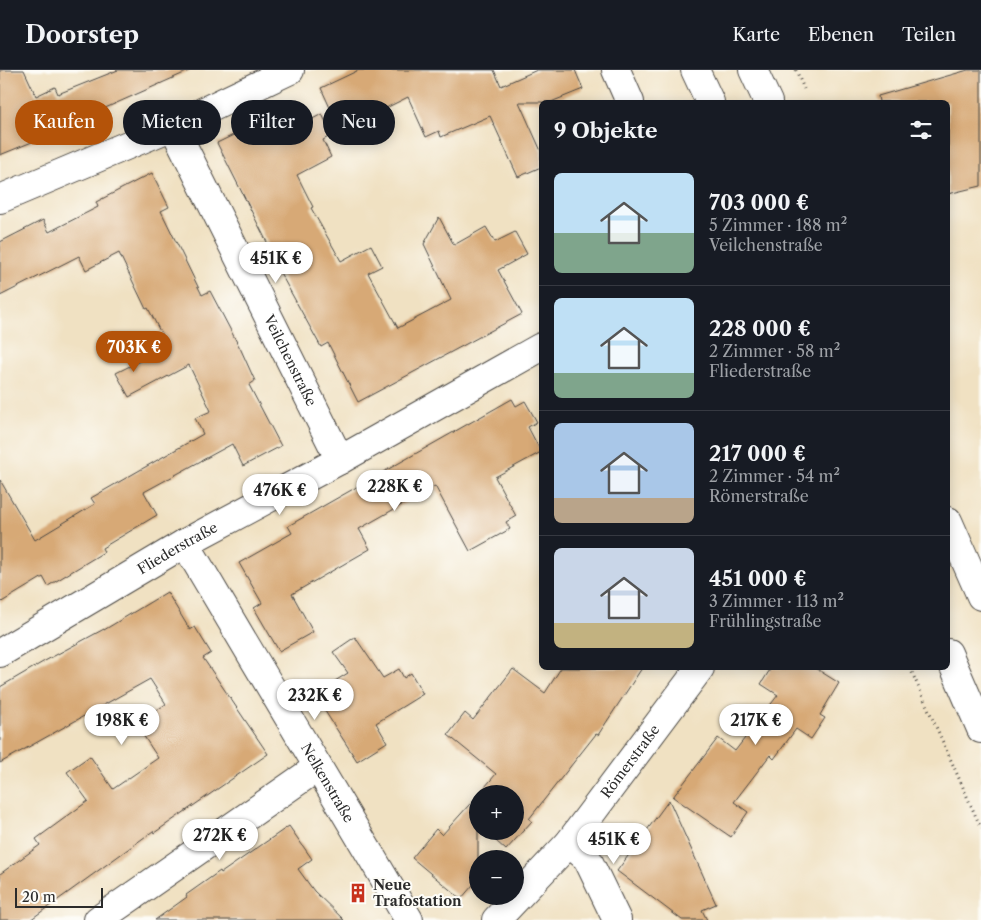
<!DOCTYPE html>
<html lang="de">
<meta charset="utf-8">
<style>
body{margin:0;font-family:"Libre Caslon Text",serif;background:#242831;color:#f1f3f6;height:100vh;display:flex;flex-direction:column;font-size:19px;white-space:nowrap}
*{box-sizing:border-box;margin:0}
p{font-size:16px;color:#9ea1a6}
.icon{flex:none;width:28px;height:28px;fill:none;stroke:currentColor;stroke-width:2;stroke-linecap:round;stroke-linejoin:round}
.map{position:relative;flex:1;overflow:hidden}
.side{position:absolute;left:539px;top:30px;width:411px;height:570px;display:flex;flex-direction:column;background:#171b24;border-radius:8px;box-shadow:0 2px 12px #0003}
.side>*{flex:none}
.hud{position:absolute;left:15px;top:30px;width:449px;height:45px;display:flex;gap:10px}
.controls{position:absolute;left:469px;top:715px;display:grid;gap:10px}
.controls a{display:grid;place-items:center;width:55px;height:55px;border-radius:50%;background:#171b24;box-shadow:0 2px 12px #0003;font-size:25px}
.scale{position:absolute;left:15px;bottom:12px;width:88px;box-sizing:border-box;padding-left:5px;border:2px solid #2b2b2b;border-top:0;font-size:14px;line-height:18px;white-space:nowrap;color:#2b2b2b;-webkit-text-stroke:4px #fdfcf7;paint-order:stroke}
.price{position:absolute;translate:-50% -42px;padding:0 11px;border-radius:18px;background:#fff;color:#222;font-size:16px;line-height:32px;filter:drop-shadow(0 1px 2px #0008)}
.price::after{content:'';position:absolute;left:50%;top:30px;width:15px;height:11px;margin-left:-8px;background:inherit;clip-path:polygon(0 0,100% 0,50% 100%)}
.price.current{background:#b45309;color:#fff}
ul{padding:0;list-style:none}
li{display:flex;align-items:center;gap:15px;height:125px;padding:0 15px}
li+li{border-top:1px solid #363941}
li span{display:grid;place-items:center;flex:none;width:140px;height:100px;border-radius:8px;color:#555}
li>.icon{margin-inline-start:auto}
span .icon{width:60px;height:60px;fill:#fffc;stroke-width:1}
li b{font-size:21px}
h2{display:flex;justify-content:space-between;align-items:center;height:60px;padding:0 15px;font-size:21px}
.tag{padding:0 18px;border-radius:22px;background:#171b24;box-shadow:0 2px 12px #0003;font-size:18px;line-height:45px}
.tag.current{background:#b45309;color:#fff}
header{display:flex;align-items:center;gap:30px;box-sizing:border-box;height:70px;padding:0 25px;background:#171b24;border-bottom:1px solid #363941}
header strong{font-size:24px}
nav{display:flex;gap:28px;margin-inline-start:auto;font-size:18px}
.map>svg:first-child{display:block}
.building{fill:#d7a976}
.lines{fill:none;stroke-linecap:round;stroke-linejoin:round}
.street-casing{stroke:#494642;stroke-width:30}
.secondary-casing{stroke:#494642;stroke-width:30}
.primary-casing{stroke:#494642;stroke-width:30}
.path{stroke:#494642;stroke-width:3;stroke-dasharray:1 4;stroke-linecap:butt}
.street{stroke:#fff;stroke-width:28}
.secondary{stroke:#fff;stroke-width:28}
.primary{stroke:#fff;stroke-width:28}
.labels{text-anchor:middle;stroke-width:4;stroke-linejoin:round;paint-order:stroke}
.street-label{font-size:14px;fill:#2b2b2b;stroke:#fdfcf7}
.poi-label{font-size:14px;font-weight:bold;fill:#2b2b2b;stroke:#fdfcf7;text-anchor:start}
</style>
<header>
<strong>Doorstep</strong>
<nav><a>Karte</a><a>Ebenen</a><a>Teilen</a></nav>
</header>
<div class="map">
<svg width="981" height="850" viewBox="0 0 981 850">
<rect width="100%" height="100%" fill="#fdfcf7"/>
<filter id="ink" filterUnits="userSpaceOnUse"><feTurbulence type="fractalNoise" baseFrequency=".02" numOctaves="2"/><feDisplacementMap in="SourceGraphic" scale="10" xChannelSelector="R" yChannelSelector="G"/><feConvolveMatrix kernelMatrix="1 2 1 2 8 2 1 2 1" color-interpolation-filters="sRGB"/></filter>
<filter id="wash" filterUnits="userSpaceOnUse"><feTurbulence type="fractalNoise" baseFrequency=".0096" numOctaves="4" result="noise"/><feDisplacementMap in="SourceGraphic" scale="20" xChannelSelector="R" yChannelSelector="G"/><feGaussianBlur stdDeviation="1.12" result="paint"/><feColorMatrix in="noise" values="0 0 0 0 0 0 0 0 0 0 0 0 0 0 0 0 0 1.4 0 .05"/><feComposite in="paint" operator="in"/></filter>
<g filter="url(#wash)">
<rect width="100%" height="100%" fill="#f0e1c2"/>
<g id="blocks">
<g class="building">
<polygon points="0,0 24,0 36,26 55,17 58,24 118,0 191,0 85,47 86,50 0,85"/>
<polygon points="359,0 494,0 501,16 537,0 575,0 583,19 551,32 519,32 541,81 541,97 518,107 490,46 441,67 439,61 426,67 408,27 378,42 374,35 337,53 321,18"/>
<polygon points="968,0 981,0 981,116 948,124 948,32 879,32 878,26"/>
<polygon points="322,44 332,65 323,70 331,87 297,105 313,137 311,138 341,191 371,175 382,196 368,203 398,258 451,230 424,174 439,147 454,175 486,157 495,172 515,162 527,184 498,200 522,244 358,332 328,273 321,277 272,188 274,186 217,73 268,48 278,67"/>
<polygon points="152,103 169,137 161,141 202,225 210,221 241,280 255,311 249,315 281,376 243,396 232,374 144,422 157,445 102,478 104,482 48,516 43,507 0,533 0,410 35,470 95,434 91,428 203,364 195,348 211,341 189,295 129,327 116,303 168,277 148,238 146,239 119,183 86,200 79,186 0,226 0,172 43,150 49,162 98,137 96,132"/>
<polygon points="512,329 516,336 525,331 537,352 528,357 541,382 495,407 516,446 506,452 510,459 470,481 435,416 359,459 370,479 292,524 313,562 279,581 254,538 262,533 239,493 292,463 288,456"/>
<polygon points="167,522 190,560 195,557 211,583 203,588 268,684 154,763 153,761 30,850 0,850 0,804 40,775 36,769 88,731 67,702 90,686 113,719 158,688 136,654 166,634 150,609 0,693 0,617 43,592 104,559 104,560"/>
<polygon points="355,567 383,608 399,599 404,608 411,603 423,624 376,653 387,672 357,691 314,624 348,603 333,582"/>
<polygon points="561,598 642,598 598,665 596,664 529,749 532,751 506,780 485,761 515,761 515,724 479,724 496,704 448,665 465,643 473,650 513,599 545,623"/>
<polygon points="771,598 815,598 839,613 820,645 825,648 811,669 796,659 774,689 770,685 734,732 748,742 731,767 673,727 718,668 735,681 778,625 761,614"/>
<polygon points="478,725 478,809 461,829 412,788 436,759 442,765"/>
<polygon points="669,730 716,834 702,840 707,850 682,850 617,801"/>
<polygon points="289,756 312,789 298,799 314,821 344,850 155,850 187,827 186,825 220,801 221,803"/>
</g>
</g>
</g>
<g filter="url(#ink)">
<use href="#blocks" fill-opacity="0" stroke="#494642" stroke-width="1"/>
<g class="lines">
<defs>
<g id="street">
<polyline points="616,0 630,32"/>
<path id="s1" d="M173 56 340 390"/>
<polyline points="0,129 173,56 290,0"/>
<path id="s2" d="M185 473 409 850"/>
<path id="s3" d="M0 583 185 473 340 390 541 277"/>
<polyline points="569,773 587,788 617,850"/>
<polyline points="98,850 318,697"/>
</g>
<g id="secondary">
<path id="s4" d="M496 850 569 773 700 598"/>
</g>
<g id="primary">
<polyline points="695,0 710,32"/>
<polyline points="753,0 768,32"/>
<polyline points="948,451 981,526"/>
<polyline points="948,583 981,659"/>
</g>
</defs>
<use href="#street" class="street-casing"/>
<use href="#secondary" class="secondary-casing"/>
<use href="#primary" class="primary-casing"/>
<g class="path">
<polyline points="796,0 804,19"/>
<polyline points="910,598 981,758"/>
</g>
<use href="#street" class="street"/>
<use href="#secondary" class="secondary"/>
<use href="#primary" class="primary"/>
</g>
</g>
<defs>
<symbol id="building-bare" viewBox="-9 -9 18 18"><path d="M-4-6H4V6H1V3H-1V6H-4ZM-2.5-4.3h1.7v1.8h-1.7ZM.8-4.3h1.7v1.8H.8ZM-2.5-1h1.7V.8h-1.7ZM.8-1h1.7V.8H.8Z" fill="#c8321e" stroke="#fdfcf7" stroke-width="2.5" paint-order="stroke"/></symbol>
</defs>
<g fill-rule="evenodd">
<use href="#building-bare" x="344" y="809" width="28" height="28"/>
</g>
<g class="labels">
<g class="street-label">
<text dy="5" stroke="none"><textPath href="#s1" startOffset="262">Veilchenstraße</textPath></text>
<text dy="5" stroke="none"><textPath href="#s3" startOffset="206">Fliederstraße</textPath></text>
<text dy="5" stroke="none"><textPath href="#s4" startOffset="208">Römerstraße</textPath></text>
<text dy="5" stroke="none"><textPath href="#s2" startOffset="279">Nelkenstraße</textPath></text>
</g>
<g class="poi-label">
<text x="373" y="820">Neue<tspan x="373" dy="16">Trafostation</tspan></text>
</g>
</g>
</svg>
<div class="controls">
<a>+</a>
<a>−</a>
</div>
<div class="scale">20 m</div>
<b class="price" style="left:276px;top:214px">451K €</b>
<b class="price current" style="left:134px;top:303px">703K €</b>
<b class="price" style="left:395px;top:442px">228K €</b>
<b class="price" style="left:280px;top:446px">476K €</b>
<b class="price" style="left:315px;top:651px">232K €</b>
<b class="price" style="left:122px;top:676px">198K €</b>
<b class="price" style="left:756px;top:676px">217K €</b>
<b class="price" style="left:220px;top:791px">272K €</b>
<b class="price" style="left:614px;top:795px">451K €</b>
<div class="hud">
<a class="tag current">Kaufen</a>
<a class="tag">Mieten</a>
<a class="tag">Filter</a>
<a class="tag">Neu</a>
</div>
<section class="side">
<h2>9 Objekte<svg class="icon" aria-label="filters" viewBox="0 0 24 24"><path d="M4 7h16M4 17h16"/><circle cx="9" cy="7" r="2"/><circle cx="15" cy="17" r="2"/></svg></h2>
<ul>
<li><span style="background:linear-gradient(#bfe0f5 60%,#7fa58c 0)"><svg class="icon" aria-label="home" viewBox="0 0 24 24"><path d="M3 11l9-7 9 7M6 9v11h12V9"/></svg></span><div><b>703 000 €</b><p>5 Zimmer · 188 m²</p><p>Veilchenstraße</p></div></li>
<li><span style="background:linear-gradient(#bfe0f5 75%,#7fa58c 0)"><svg class="icon" aria-label="home" viewBox="0 0 24 24"><path d="M3 11l9-7 9 7M6 9v11h12V9"/></svg></span><div><b>228 000 €</b><p>2 Zimmer · 58 m²</p><p>Fliederstraße</p></div></li>
<li><span style="background:linear-gradient(#a9c7e8 75%,#b9a48a 0)"><svg class="icon" aria-label="home" viewBox="0 0 24 24"><path d="M3 11l9-7 9 7M6 9v11h12V9"/></svg></span><div><b>217 000 €</b><p>2 Zimmer · 54 m²</p><p>Römerstraße</p></div></li>
<li><span style="background:linear-gradient(#c9d6e8 75%,#c2b280 0)"><svg class="icon" aria-label="home" viewBox="0 0 24 24"><path d="M3 11l9-7 9 7M6 9v11h12V9"/></svg></span><div><b>451 000 €</b><p>3 Zimmer · 113 m²</p><p>Frühlingstraße</p></div></li>
</ul>
</section>
</div>
